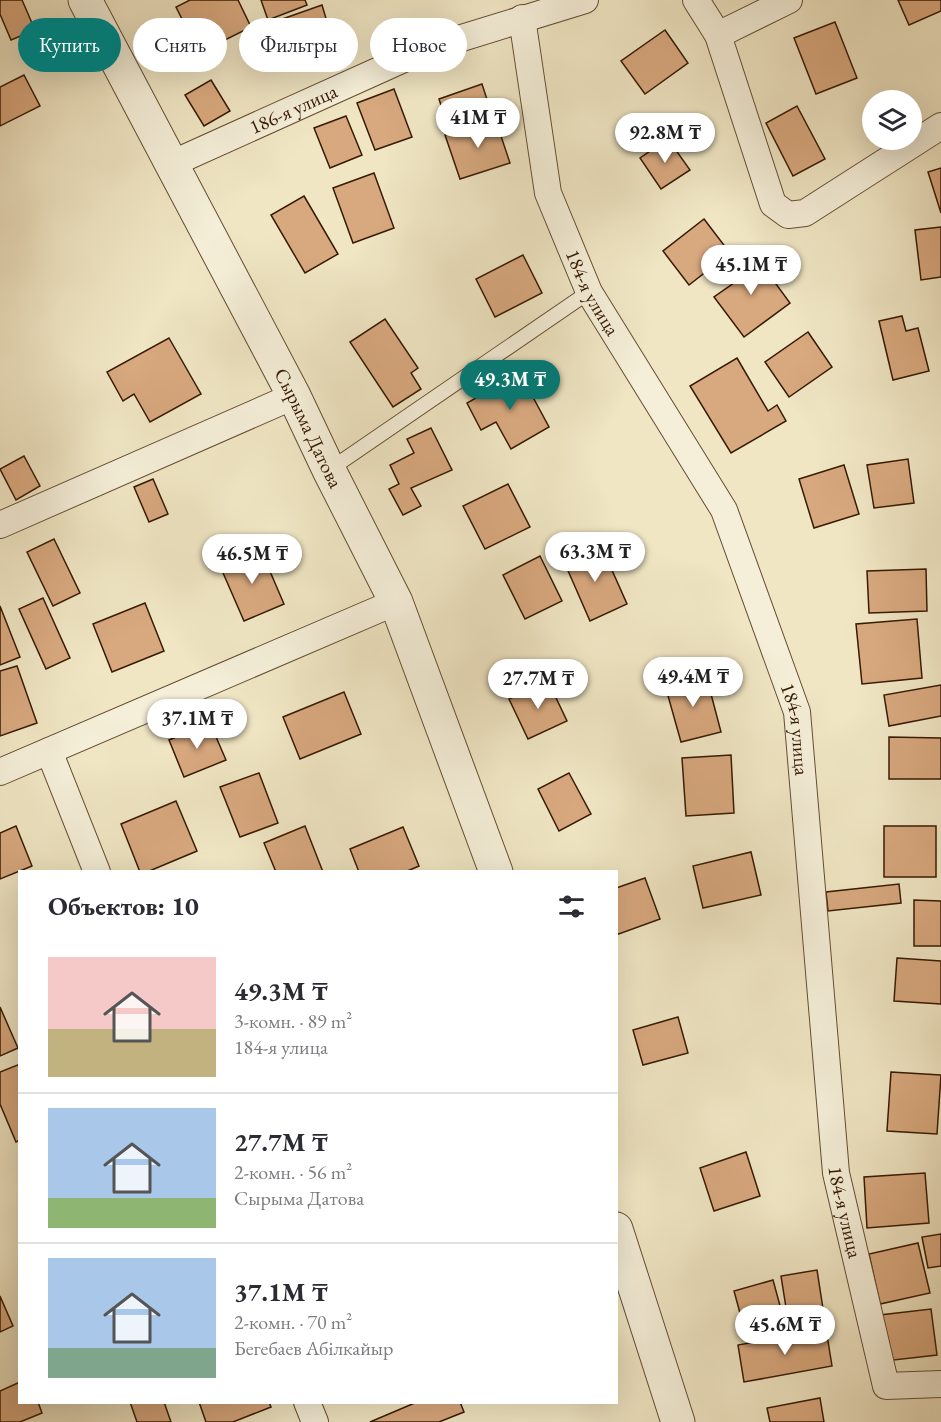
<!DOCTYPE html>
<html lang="ru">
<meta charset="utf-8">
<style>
body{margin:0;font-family:"EB Garamond",serif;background:#f7f7f7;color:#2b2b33;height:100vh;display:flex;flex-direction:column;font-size:22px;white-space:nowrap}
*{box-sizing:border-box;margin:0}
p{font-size:20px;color:#7c7c81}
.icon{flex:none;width:33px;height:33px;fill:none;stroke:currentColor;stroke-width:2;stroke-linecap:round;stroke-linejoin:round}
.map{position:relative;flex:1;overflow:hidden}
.details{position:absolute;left:18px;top:870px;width:600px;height:534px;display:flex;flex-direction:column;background:#fff;border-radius:0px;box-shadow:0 6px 24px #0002}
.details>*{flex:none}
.banner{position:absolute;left:18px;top:18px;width:600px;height:54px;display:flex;gap:12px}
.tools{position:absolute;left:862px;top:90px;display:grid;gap:12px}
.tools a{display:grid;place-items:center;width:60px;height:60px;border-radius:50%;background:#fff;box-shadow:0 6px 24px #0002;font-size:30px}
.price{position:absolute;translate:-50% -51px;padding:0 14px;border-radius:21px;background:#fff;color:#222;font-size:20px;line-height:39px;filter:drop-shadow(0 2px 3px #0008)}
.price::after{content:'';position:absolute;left:50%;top:36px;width:18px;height:14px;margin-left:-9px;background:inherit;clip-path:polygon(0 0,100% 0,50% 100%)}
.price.current{background:#0f766e;color:#fff}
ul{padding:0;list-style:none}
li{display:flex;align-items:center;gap:18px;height:150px;padding:0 30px}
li+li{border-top:2px solid #e1e1e2}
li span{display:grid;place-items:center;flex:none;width:168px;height:120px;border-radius:0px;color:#555}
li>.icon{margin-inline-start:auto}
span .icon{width:72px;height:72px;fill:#fffc;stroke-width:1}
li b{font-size:26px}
h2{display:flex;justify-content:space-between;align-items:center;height:72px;padding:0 30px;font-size:26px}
.chip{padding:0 21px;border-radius:27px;background:#fff;box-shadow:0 6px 24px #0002;font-size:21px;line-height:54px}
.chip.current{background:#0f766e;color:#fff}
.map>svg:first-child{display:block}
.building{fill:#d8a87e;stroke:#361a02;stroke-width:1.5}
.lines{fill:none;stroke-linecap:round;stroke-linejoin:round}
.service-casing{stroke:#644d32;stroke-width:16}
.minor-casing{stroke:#644d32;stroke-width:28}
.tertiary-casing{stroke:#644d32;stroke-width:35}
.service{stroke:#f5efd9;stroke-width:14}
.minor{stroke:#f5efd9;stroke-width:26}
.tertiary{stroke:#f5efd9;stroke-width:33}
.labels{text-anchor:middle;stroke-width:6;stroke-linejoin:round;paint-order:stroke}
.street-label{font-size:20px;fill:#361a02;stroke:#f5efd9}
</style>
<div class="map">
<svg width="941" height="1422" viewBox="0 0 941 1422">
<rect width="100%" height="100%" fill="#f0e6c4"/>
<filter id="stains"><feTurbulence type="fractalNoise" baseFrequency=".00333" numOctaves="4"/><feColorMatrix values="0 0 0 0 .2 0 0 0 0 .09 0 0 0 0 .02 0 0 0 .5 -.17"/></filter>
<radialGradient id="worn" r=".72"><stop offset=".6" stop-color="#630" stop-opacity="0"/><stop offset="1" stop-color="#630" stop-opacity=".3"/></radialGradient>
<g class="building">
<polygon points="0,0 22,0 35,30 11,40 0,14"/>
<polygon points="190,0 238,0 251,27 199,53 176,7"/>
<polygon points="261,0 305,0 307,5 268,20"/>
<polygon points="898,0 941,0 941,11 909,25"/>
<polygon points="322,5 330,32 280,49 271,23"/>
<polygon points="835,22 857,78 816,94 794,38"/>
<polygon points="665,30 688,63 645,94 621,61"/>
<polygon points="24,75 40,106 0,126 0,87"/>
<polygon points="211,80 230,111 204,126 185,95"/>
<polygon points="482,84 492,115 449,130 439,99"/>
<polygon points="394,89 412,137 375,150 357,103"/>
<polygon points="797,106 825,159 793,176 766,123"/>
<polygon points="346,116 362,155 330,168 314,128"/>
<polygon points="495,118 510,163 460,179 445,135"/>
<polygon points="668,139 690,170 661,189 640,158"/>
<polygon points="941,168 941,213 928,172"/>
<polygon points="374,173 394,228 353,243 333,188"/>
<polygon points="304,196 338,254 305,273 271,215"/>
<polygon points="704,219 730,253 689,285 663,251"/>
<polygon points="941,227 941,277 921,280 915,230"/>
<polygon points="752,251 790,303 744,337 714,297 738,280 730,268"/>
<polygon points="523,255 542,293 495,317 476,279"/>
<polygon points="902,316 906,331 918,328 929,371 893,380 879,321"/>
<polygon points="385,319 418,368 411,373 421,389 393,407 350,342"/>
<polygon points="808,332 832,367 789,397 765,362"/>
<polygon points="169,338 201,394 150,422 134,394 123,401 107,372"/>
<polygon points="737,358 768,411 777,405 786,421 731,453 690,386"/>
<polygon points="520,373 549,427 511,449 496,422 481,430 467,403"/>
<polygon points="431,428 452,470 411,488 421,506 403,515 389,489 399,484 390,465 414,453 407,439"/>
<polygon points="24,456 40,486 16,500 0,469"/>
<polygon points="908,459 914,503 874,508 867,465"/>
<polygon points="844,465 859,514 814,528 799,479"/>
<polygon points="153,479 168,514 149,522 134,487"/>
<polygon points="508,484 530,527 485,549 463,506"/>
<polygon points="54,539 80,593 53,606 27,552"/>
<polygon points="260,548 284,604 244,621 220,566"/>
<polygon points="582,548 586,557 603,550 627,604 590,621 562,557"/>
<polygon points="540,556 562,601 525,619 503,575"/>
<polygon points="926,569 927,611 869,613 867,571"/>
<polygon points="43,598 70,658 46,669 19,609"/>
<polygon points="145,603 164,651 112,672 93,624"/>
<polygon points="0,606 20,657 0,665"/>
<polygon points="917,619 922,678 862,684 856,624"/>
<polygon points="17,666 37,723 0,736 0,671"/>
<polygon points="706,675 721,732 681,742 665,685"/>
<polygon points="548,681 567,721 528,739 509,699"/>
<polygon points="941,685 941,716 889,726 884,695"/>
<polygon points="344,692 361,734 300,759 283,717"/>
<polygon points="210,723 226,760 184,777 169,740"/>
<polygon points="889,737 941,738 941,779 889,779"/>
<polygon points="731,755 734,813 686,816 682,758"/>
<polygon points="259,773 278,823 240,837 220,787"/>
<polygon points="569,773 591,814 559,831 538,789"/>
<polygon points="176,801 197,851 147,872 140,872 121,824"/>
<polygon points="16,826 32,866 0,879 0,833"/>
<polygon points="305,826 323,872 276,872 264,843"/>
<rect x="884" y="826" width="52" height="51"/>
<polygon points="403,827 419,866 405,872 359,872 350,849"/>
<polygon points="751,852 761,895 703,908 693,866"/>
<polygon points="645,878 660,919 616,935 616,888"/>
<polygon points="899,884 901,903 828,911 826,892"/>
<polygon points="914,900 941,901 941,946 914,946"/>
<polygon points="897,958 941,961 941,1004 894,1001"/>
<polygon points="0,1007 18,1048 0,1056"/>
<polygon points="678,1017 688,1053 643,1065 633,1030"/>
<polygon points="20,1064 20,1140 16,1142 0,1104 0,1072"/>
<polygon points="891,1072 941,1075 937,1134 887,1131"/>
<polygon points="746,1152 760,1196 714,1211 700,1168"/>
<polygon points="925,1173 929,1223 867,1228 864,1177"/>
<polygon points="941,1234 941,1266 928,1268 922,1237"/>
<polygon points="918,1243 930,1293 880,1304 869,1254"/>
<polygon points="817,1270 824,1315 788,1320 781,1276"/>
<polygon points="773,1280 785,1324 746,1335 734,1291"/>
<polygon points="0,1296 13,1326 0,1332"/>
<polygon points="931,1309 937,1355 885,1361 880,1315"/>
<polygon points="826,1329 832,1366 744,1382 738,1345"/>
<polygon points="20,1382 20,1402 38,1402 42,1413 20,1422 0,1422 0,1391"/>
<polygon points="820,1398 824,1422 770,1422 767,1408"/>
<polygon points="130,1402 164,1402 171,1422 137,1422"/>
<polygon points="199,1402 269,1402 271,1407 233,1422 206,1422"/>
<polygon points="417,1402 460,1402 464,1412 439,1422 370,1422"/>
</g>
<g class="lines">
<defs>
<polyline id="service" points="329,470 589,292"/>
<g id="minor">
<polyline points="696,0 718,35 773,204 788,215 805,213 941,126"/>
<path id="s1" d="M522 18 548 193 589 292 724 510 797 712 836 1173 886 1386 941 1384"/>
<polyline points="718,35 789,0"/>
<path id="s2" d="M171 164 426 49 585 0"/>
<polyline points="0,525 294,396"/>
<polyline points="49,751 97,872"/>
<polyline points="0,772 396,602"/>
<polyline points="307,1402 315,1422"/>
</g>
<g id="tertiary">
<path id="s3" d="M85 0 294 396 329 470 396 602 496 872"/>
<polyline points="616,1229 678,1422"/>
</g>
</defs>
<use href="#service" class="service-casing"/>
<use href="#minor" class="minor-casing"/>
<use href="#tertiary" class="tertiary-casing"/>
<use href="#service" class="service"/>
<use href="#minor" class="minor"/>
<use href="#tertiary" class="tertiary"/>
</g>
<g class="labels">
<g class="street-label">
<text dy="7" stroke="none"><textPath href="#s2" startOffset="134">186-я улица</textPath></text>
<text dy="7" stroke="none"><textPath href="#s1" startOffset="286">184-я улица</textPath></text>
<text dy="7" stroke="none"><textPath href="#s3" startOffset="483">Сырыма Датова</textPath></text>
<text dy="7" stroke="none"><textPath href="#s1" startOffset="772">184-я улица</textPath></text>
<text dy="7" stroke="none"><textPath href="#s1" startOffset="1258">184-я улица</textPath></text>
</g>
</g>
<rect width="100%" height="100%" filter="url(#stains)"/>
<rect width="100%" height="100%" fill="url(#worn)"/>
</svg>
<div class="tools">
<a><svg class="icon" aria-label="layers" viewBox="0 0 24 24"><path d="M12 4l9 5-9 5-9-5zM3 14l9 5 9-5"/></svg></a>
</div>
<b class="price" style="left:478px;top:149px">41M ₸</b>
<b class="price" style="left:665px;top:164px">92.8M ₸</b>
<b class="price" style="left:751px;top:296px">45.1M ₸</b>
<b class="price current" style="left:510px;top:411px">49.3M ₸</b>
<b class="price" style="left:595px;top:583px">63.3M ₸</b>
<b class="price" style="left:252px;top:585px">46.5M ₸</b>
<b class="price" style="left:693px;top:708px">49.4M ₸</b>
<b class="price" style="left:538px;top:710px">27.7M ₸</b>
<b class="price" style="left:197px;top:750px">37.1M ₸</b>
<b class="price" style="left:785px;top:1356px">45.6M ₸</b>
<div class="banner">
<a class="chip current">Купить</a>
<a class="chip">Снять</a>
<a class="chip">Фильтры</a>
<a class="chip">Новое</a>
</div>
<section class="details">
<h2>Объектов: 10<svg class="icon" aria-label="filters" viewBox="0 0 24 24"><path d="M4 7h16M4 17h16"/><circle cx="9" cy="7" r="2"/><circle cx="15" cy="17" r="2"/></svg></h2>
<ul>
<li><span style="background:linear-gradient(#f6c9c9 60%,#c2b280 0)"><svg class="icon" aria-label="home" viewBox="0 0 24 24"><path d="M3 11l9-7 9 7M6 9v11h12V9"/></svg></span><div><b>49.3M ₸</b><p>3-комн. · 89 m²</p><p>184-я улица</p></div></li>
<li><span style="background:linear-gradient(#a9c7e8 75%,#8fb573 0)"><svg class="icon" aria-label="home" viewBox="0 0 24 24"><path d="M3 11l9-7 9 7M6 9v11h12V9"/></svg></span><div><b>27.7M ₸</b><p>2-комн. · 56 m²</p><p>Сырыма Датова</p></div></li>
<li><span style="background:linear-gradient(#a9c7e8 75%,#7fa58c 0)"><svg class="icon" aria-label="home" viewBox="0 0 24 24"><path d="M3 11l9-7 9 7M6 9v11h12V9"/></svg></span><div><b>37.1M ₸</b><p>2-комн. · 70 m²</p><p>Бегебаев Абілкайыр</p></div></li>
</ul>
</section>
</div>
